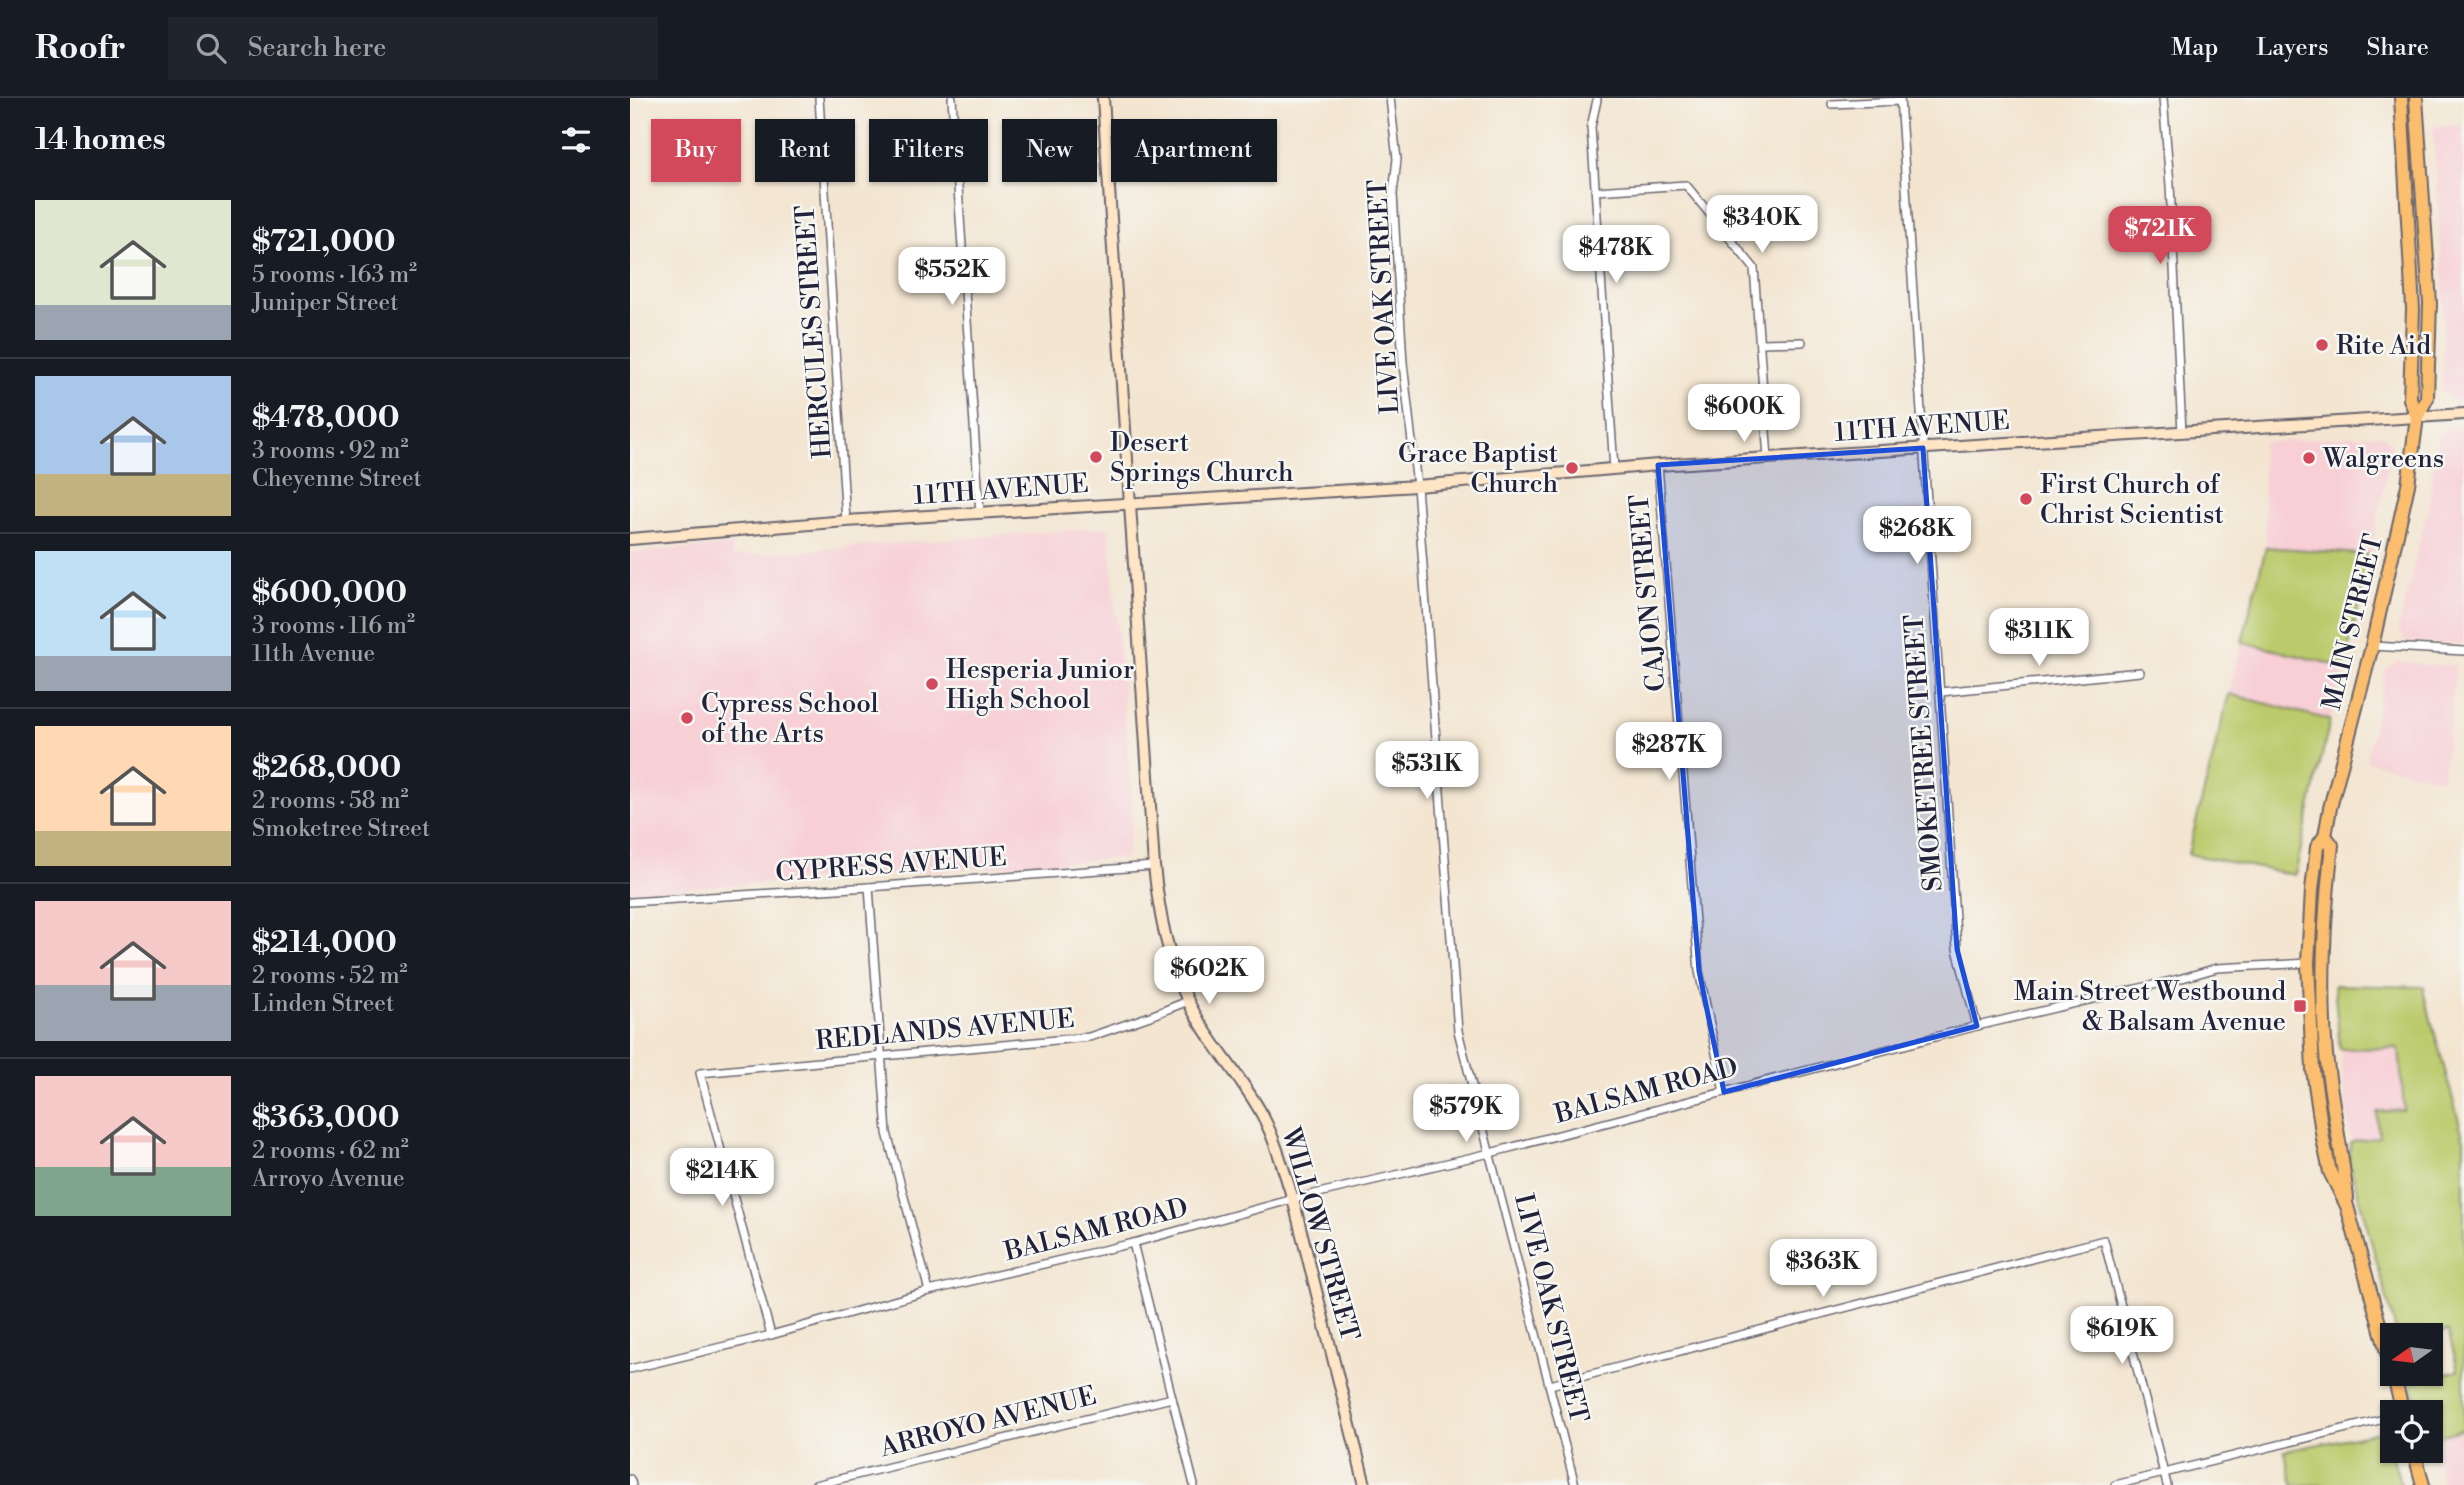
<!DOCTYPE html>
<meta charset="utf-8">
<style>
body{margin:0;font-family:"Libre Bodoni",serif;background:#20242c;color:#f1f3f6;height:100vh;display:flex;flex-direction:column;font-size:26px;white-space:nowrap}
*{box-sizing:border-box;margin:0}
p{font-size:23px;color:#9ea1a6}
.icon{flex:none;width:38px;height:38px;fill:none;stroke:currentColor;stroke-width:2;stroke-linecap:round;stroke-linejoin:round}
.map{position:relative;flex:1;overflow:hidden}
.drawer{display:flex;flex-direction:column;background:#171b24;width:630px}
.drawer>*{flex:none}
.top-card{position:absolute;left:21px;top:21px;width:665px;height:63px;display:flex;gap:14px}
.needle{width:46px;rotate:256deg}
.tools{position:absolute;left:1750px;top:1225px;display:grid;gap:14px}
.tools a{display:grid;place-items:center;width:63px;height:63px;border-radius:0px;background:#171b24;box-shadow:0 2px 5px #0004;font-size:35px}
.price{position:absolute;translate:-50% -60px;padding:0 16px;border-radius:14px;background:#fff;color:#222;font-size:23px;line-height:46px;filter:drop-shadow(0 2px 4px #0008)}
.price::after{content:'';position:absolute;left:50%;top:42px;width:21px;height:16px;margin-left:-10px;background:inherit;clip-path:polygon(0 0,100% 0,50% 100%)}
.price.current{background:#d1495b;color:#fff}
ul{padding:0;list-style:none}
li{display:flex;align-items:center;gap:21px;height:175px;padding:0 35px}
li+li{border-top:2px solid #363941}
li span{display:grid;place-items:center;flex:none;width:196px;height:140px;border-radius:0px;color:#555}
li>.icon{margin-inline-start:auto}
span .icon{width:84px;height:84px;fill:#fffc;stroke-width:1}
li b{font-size:30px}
h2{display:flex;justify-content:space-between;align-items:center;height:84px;padding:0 35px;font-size:30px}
.pill{padding:0 24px;border-radius:0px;background:#171b24;box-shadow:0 2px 5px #0004;font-size:24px;line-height:63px}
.pill.current{background:#d1495b;color:#fff}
header{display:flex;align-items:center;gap:42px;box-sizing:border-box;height:98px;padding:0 35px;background:#171b24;border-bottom:2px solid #363941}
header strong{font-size:33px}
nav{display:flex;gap:38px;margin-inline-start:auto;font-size:24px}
.search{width:490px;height:63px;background:#20242c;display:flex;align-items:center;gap:18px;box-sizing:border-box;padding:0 24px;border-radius:0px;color:#9ea1a6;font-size:26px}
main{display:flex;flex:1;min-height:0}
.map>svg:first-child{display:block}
.built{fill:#f7cfd5}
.green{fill:#bbca6c;stroke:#6e7654;stroke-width:2}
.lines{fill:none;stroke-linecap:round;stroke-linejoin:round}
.street-casing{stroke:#6b666f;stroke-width:10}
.secondary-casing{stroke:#6b666f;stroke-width:14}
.primary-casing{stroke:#6b666f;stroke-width:16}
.street{stroke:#fff;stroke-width:7}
.secondary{stroke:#fde5c5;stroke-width:10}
.primary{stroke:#fabe6e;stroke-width:12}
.marked{fill:#1d4ed8;fill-opacity:0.2;stroke:#1d4ed8;stroke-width:5;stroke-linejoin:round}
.poi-dot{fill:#d1495b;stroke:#f6f6f2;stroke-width:2.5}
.labels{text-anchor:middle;stroke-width:5;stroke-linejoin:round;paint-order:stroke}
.street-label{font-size:26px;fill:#22223b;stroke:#f6f6f2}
.poi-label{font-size:26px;fill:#22223b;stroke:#f6f6f2;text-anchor:start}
</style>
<header>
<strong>Roofr</strong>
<div class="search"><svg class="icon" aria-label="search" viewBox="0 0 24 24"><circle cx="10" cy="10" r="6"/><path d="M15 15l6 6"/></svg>Search here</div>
<nav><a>Map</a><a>Layers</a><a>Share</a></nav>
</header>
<main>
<section class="drawer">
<h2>14 homes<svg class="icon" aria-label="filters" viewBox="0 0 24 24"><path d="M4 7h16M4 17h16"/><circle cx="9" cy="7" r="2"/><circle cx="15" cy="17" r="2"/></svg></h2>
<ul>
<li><span style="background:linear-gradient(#dfe7d0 75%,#9aa5b1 0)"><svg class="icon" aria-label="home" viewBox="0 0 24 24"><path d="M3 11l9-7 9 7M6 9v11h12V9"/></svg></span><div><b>$721,000</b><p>5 rooms · 163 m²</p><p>Juniper Street</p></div></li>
<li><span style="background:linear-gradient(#a9c7e8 70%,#c2b280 0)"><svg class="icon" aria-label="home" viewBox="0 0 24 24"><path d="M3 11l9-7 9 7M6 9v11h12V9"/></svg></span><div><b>$478,000</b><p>3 rooms · 92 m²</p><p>Cheyenne Street</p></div></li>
<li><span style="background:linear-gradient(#bfe0f5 75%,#9aa5b1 0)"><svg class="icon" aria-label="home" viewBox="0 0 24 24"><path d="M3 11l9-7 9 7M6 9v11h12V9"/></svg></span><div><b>$600,000</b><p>3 rooms · 116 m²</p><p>11th Avenue</p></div></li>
<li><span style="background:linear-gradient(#ffd9b3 75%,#c2b280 0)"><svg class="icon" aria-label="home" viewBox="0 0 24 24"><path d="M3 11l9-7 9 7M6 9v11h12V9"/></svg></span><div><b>$268,000</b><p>2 rooms · 58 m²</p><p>Smoketree Street</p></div></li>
<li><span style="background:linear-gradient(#f6c9c9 60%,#9aa5b1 0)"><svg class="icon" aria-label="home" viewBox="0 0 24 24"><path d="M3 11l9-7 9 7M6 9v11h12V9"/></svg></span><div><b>$214,000</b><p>2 rooms · 52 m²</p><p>Linden Street</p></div></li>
<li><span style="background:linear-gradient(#f6c9c9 65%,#7fa58c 0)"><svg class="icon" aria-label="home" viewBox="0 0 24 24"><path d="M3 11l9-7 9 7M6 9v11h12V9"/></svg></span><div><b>$363,000</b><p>2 rooms · 62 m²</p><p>Arroyo Avenue</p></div></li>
</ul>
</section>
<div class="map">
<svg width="1834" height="1387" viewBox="0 0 1834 1387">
<rect width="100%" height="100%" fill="#f6f6f2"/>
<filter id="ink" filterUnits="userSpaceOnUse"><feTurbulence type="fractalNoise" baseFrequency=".0143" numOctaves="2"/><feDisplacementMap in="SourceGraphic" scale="14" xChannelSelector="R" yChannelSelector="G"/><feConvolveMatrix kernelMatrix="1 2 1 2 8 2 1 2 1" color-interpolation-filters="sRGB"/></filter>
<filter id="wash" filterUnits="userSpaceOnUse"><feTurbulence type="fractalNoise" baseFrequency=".00686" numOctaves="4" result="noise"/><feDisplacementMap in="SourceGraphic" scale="28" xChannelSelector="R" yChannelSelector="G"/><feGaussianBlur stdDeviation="1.57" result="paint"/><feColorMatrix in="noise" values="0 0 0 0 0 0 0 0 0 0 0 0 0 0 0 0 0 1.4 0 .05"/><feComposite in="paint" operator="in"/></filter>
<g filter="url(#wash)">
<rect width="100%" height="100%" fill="#f3e5d0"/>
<g class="built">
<polygon points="1834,27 1834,302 1822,303 1812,292 1813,181 1803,29"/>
<polygon points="1834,329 1834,546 1794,546 1776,544 1768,531 1799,405 1807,339 1819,330"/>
<polygon points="1751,336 1762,346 1741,457 1636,449 1632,345"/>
<polygon points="479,429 503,715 496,760 0,794 0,454 102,447 103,458"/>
<polygon points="1612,544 1714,569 1700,622 1599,596"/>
<polygon points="1768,563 1796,567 1826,567 1813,682 1736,663 1756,571"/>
<polygon points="1769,949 1774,1012 1749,1040 1721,1044 1710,951"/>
<polygon points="1834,1331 1834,1385 1813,1387 1801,1340"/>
</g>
<g class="green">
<polygon points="1636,449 1741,457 1714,569 1612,544"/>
<polygon points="1599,596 1700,622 1665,777 1558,756"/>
<polygon points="1704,887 1794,889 1794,896 1834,1042 1834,1331 1801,1340 1801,1314 1791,1314 1780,1284 1828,1273 1818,1233 1801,1237 1767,1237 1719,1063 1721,1044 1749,1039 1747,1014 1774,1012 1769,950 1710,951"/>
<polygon points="1755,1333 1771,1387 1663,1387 1654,1353"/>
</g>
</g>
<g filter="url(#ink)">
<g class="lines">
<defs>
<g id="street">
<polyline points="189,0 216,423"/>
<polyline points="322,0 350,416"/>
<polyline points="760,0 767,61 763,96 773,265 787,388 828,933 945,1387"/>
<polyline points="1270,0 1327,851 1347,928"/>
<polyline points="1533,0 1540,87 1552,335"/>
<polyline points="967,2 961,29 984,371"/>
<polyline points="1202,6 1270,3"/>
<polyline points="966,93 1056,87 1124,170 1138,360"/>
<polyline points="1131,245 1172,244"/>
<polyline points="1028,367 1069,873 1094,994"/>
<polyline points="1742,548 1834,553"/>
<polyline points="1311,594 1510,574"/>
<polyline points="239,789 257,1035 299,1193"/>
<polyline points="0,804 239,789 524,768"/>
<polyline points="503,1145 564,1387"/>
<polyline points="141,1237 70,975 459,939 523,917 558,903"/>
<polyline points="0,1271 141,1237 299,1193 503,1145 663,1101 860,1055 1347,928 1549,881 1587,870 1678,865"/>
<polyline points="920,1287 1474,1142 1537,1387"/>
<polyline points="0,1381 2,1387"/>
<polyline points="185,1387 542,1300"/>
<polyline points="1485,1387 1762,1319"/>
</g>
<g id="secondary">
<path d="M473 0 524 768C529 815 537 859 558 903 577 942 607 973 629 1011 645 1039 653 1071 663 1101L735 1387"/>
<polyline points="0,441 216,423 787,388 1028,367 1834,316"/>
</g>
<g id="primary">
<polyline points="1771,0 1783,211 1780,301 1787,319"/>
<path d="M1695 738 1702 747C1694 817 1690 886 1696 956 1701 1004 1712 1052 1717 1100"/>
<polyline points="1762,1273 1717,1108 1700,1074 1693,1041 1683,972 1678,865 1682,792 1687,749 1695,738 1700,710 1742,548 1778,387 1787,319 1797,300 1800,205 1786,0"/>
<polyline points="1763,1276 1773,1314"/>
<polyline points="1784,1353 1793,1387"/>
</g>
</defs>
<use href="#street" class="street-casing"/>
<use href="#secondary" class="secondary-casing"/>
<use href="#primary" class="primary-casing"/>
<use href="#street" class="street"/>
<use href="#secondary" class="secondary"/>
<use href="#primary" class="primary"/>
</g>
</g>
<path class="marked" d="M1293 350 1327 851 1347 928 1094 994 1069 873 1028 367Z"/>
<g class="poi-dot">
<circle cx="1692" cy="247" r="7"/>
<circle cx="466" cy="359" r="7"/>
<circle cx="1679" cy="360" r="7"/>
<circle cx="942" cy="370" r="7"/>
<circle cx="1396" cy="401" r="7"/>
<circle cx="302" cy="586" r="7"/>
<circle cx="57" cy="620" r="7"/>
<rect x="1663" y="901" width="14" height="14" rx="3.5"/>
</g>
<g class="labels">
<g class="street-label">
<text transform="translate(753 199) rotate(-93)" y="9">LIVE OAK STREET</text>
<text transform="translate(183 234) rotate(-94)" y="9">HERCULES STREET</text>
<text transform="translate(1292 328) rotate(-4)" y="9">11TH AVENUE</text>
<text transform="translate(371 391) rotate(-4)" y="9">11TH AVENUE</text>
<text transform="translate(1017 495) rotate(-95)" y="9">CAJON STREET</text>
<text transform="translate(1722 524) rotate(-76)" y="9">MAIN STREET</text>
<text transform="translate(1293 655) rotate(-94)" y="9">SMOKETREE STREET</text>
<text transform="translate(261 766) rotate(-4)" y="9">CYPRESS AVENUE</text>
<text transform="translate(315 931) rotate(-5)" y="9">REDLANDS AVENUE</text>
<text transform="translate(1016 992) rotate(-15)" y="9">BALSAM ROAD</text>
<text transform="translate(466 1131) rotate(-14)" y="9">BALSAM ROAD</text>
<text transform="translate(691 1136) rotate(74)" y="9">WILLOW STREET</text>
<text transform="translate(922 1210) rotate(76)" y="9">LIVE OAK STREET</text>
<text transform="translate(358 1323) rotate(-14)" y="9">ARROYO AVENUE</text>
</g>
<g class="poi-label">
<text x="1706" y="256">Rite Aid</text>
<text x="480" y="353">Desert<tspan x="480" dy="30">Springs Church</tspan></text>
<text x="928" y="364" text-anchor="end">Grace Baptist<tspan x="928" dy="30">Church</tspan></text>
<text x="1693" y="369">Walgreens</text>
<text x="1410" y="395">First Church of<tspan x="1410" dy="30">Christ Scientist</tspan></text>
<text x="316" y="580">Hesperia Junior<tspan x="316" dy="30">High School</tspan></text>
<text x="71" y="614">Cypress School<tspan x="71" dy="30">of the Arts</tspan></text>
<text x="1656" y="902" text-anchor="end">Main Street Westbound<tspan x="1656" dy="30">&amp; Balsam Avenue</tspan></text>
</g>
</g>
</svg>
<div class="tools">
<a><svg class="needle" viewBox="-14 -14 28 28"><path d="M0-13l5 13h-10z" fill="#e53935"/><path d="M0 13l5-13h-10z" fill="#9ea1a6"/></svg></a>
<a><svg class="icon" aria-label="locate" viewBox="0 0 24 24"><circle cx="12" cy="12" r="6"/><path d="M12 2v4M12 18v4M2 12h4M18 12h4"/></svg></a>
</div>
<b class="price" style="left:1132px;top:157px">$340K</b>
<b class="price current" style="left:1530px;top:168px">$721K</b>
<b class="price" style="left:986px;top:187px">$478K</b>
<b class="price" style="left:322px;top:209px">$552K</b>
<b class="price" style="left:1114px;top:346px">$600K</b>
<b class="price" style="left:1287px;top:468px">$268K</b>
<b class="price" style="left:1409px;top:570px">$311K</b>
<b class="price" style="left:1039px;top:684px">$287K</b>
<b class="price" style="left:797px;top:703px">$531K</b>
<b class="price" style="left:579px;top:908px">$602K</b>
<b class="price" style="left:836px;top:1046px">$579K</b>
<b class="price" style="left:92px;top:1110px">$214K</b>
<b class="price" style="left:1193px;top:1201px">$363K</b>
<b class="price" style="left:1492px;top:1268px">$619K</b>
<div class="top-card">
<a class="pill current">Buy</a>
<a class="pill">Rent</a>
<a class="pill">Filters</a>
<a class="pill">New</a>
<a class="pill">Apartment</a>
</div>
</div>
</main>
